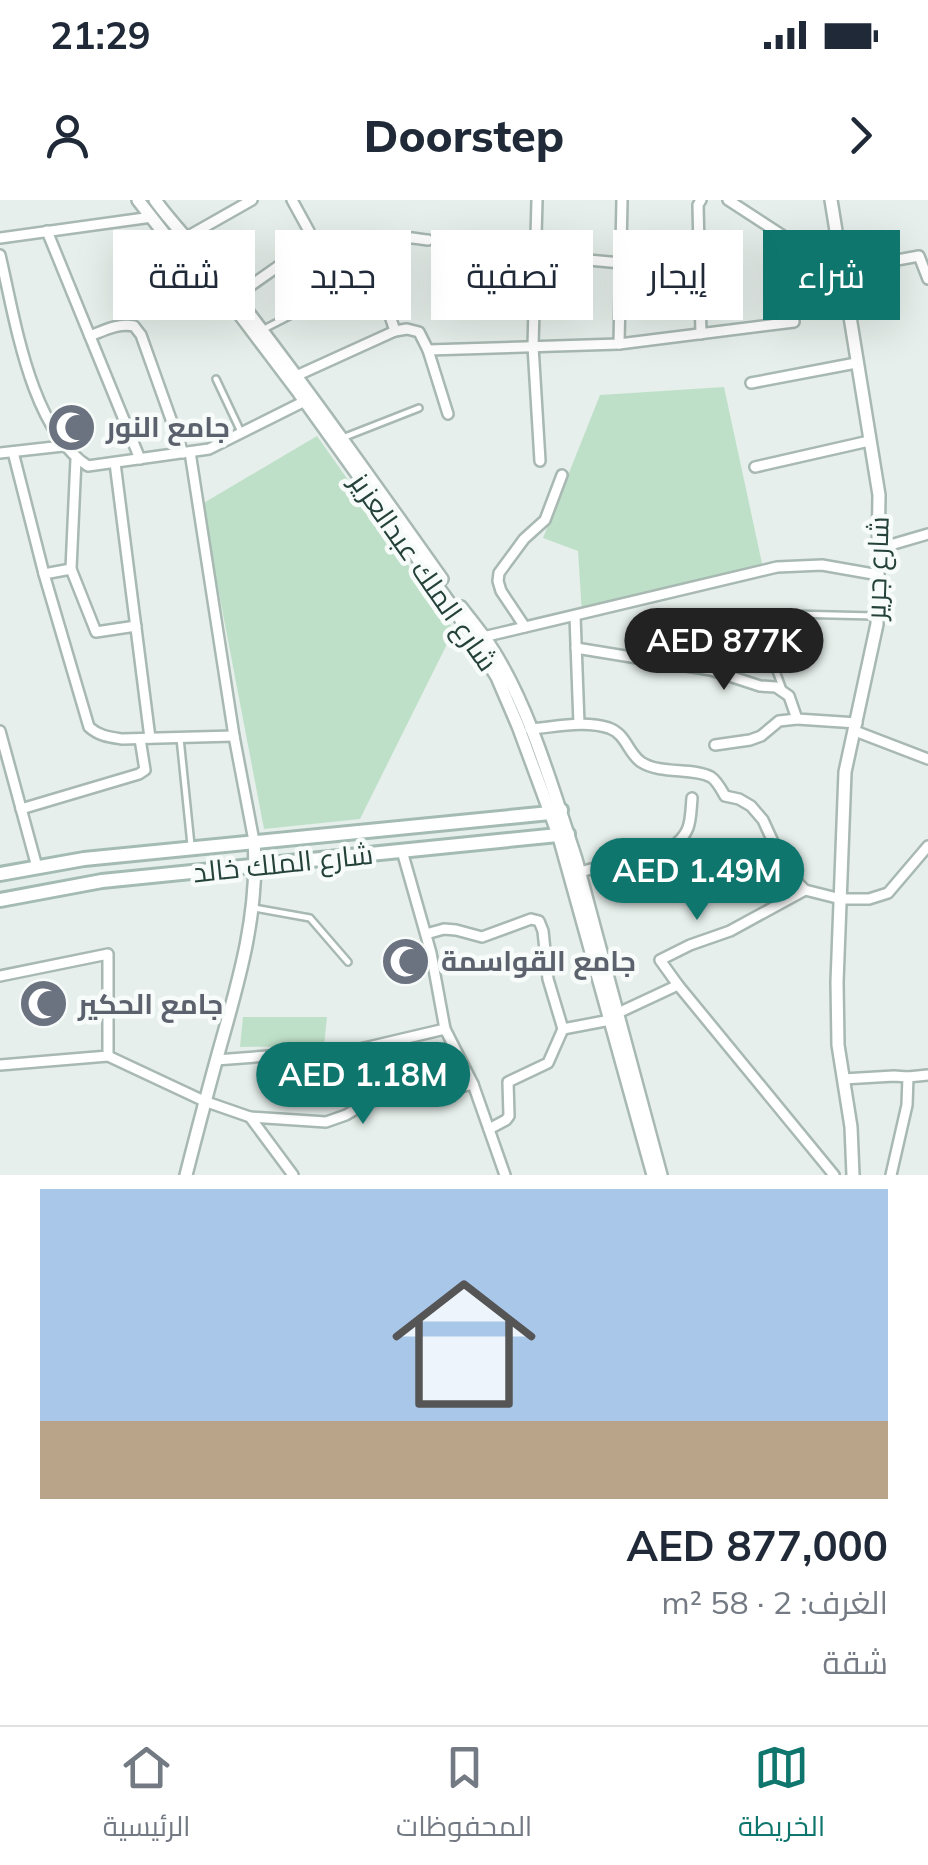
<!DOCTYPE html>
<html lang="ar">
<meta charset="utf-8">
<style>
body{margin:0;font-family:Mulish,Cairo,sans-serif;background:#f2f2f3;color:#1f2937;direction:rtl;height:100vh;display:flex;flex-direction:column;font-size:38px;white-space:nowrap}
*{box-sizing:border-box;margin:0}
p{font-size:32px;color:#747a83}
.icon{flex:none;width:55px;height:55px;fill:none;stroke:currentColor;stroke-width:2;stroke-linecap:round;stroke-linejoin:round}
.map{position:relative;height:975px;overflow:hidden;direction:ltr}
.sheet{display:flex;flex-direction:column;background:#fff;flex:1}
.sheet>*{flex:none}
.hud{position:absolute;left:30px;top:30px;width:870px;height:90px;direction:rtl;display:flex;gap:20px}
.price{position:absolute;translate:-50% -85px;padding:0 22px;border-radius:35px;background:#0f766e;color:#fff;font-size:32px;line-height:65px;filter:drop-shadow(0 2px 5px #0008)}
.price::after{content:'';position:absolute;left:50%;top:60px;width:30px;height:22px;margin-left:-15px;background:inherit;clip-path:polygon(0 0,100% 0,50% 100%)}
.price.active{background:#222;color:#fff}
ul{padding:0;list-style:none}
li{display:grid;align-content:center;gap:20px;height:530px;padding:0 40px}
li span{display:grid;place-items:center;height:310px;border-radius:0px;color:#555}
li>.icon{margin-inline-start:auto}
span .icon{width:180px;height:180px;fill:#fffc;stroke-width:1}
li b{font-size:42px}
.pill{padding:0 35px;border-radius:0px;background:#fff;box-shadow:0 10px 40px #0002;font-size:35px;line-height:90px}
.pill.active{background:#0f766e;color:#fff}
.status{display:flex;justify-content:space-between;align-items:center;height:70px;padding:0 50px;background:#fff;direction:ltr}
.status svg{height:28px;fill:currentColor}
header{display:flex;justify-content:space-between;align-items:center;height:130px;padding:0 40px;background:#fff;font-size:45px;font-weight:800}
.dock{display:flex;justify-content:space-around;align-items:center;height:140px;border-top:2px solid #e0e1e3;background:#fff;font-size:28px;color:#747a83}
.dock a{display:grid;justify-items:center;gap:5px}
.dock .active{color:#0f766e}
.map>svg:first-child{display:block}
.green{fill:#bfe0c8}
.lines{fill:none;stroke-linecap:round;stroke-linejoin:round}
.service-casing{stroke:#a8b8b2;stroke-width:10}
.minor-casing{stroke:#a8b8b2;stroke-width:14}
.tertiary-casing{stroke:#a8b8b2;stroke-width:16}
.secondary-casing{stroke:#a4bbb3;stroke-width:18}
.service{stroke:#fff;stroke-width:5}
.minor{stroke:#fff;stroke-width:9}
.tertiary{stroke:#fff;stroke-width:11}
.secondary{stroke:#fff;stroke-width:12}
.labels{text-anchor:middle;stroke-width:9;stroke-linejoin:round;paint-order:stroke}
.worship-label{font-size:28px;font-weight:bold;fill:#5b616d;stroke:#f7fbf9;text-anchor:start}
.street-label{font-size:28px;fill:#24423a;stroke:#f7fbf9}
</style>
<div class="status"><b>21:29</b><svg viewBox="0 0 49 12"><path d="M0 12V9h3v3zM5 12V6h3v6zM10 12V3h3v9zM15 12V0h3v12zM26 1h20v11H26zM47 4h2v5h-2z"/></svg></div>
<header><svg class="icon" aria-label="forward" viewBox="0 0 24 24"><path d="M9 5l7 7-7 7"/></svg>Doorstep<svg class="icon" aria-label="person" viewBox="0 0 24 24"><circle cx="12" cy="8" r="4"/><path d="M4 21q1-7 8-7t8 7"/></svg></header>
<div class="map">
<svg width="928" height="975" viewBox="0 0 928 975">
<rect width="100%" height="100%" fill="#e6efeb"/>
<g class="green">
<polygon points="724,187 763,368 582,414 578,351 543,338 600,195"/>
<polygon points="317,236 454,430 360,619 264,629 202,304"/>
<polygon points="243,817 327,817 324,846 240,847"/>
</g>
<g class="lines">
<defs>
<g id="service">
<polyline points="264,129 311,105"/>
<polyline points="216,179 241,232"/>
<polyline points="345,237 419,208"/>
<polyline points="792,414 874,416"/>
<polyline points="770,442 771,457 783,490"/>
<polyline points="180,538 191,645"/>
<polyline points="254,708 310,718 348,762"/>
</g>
<g id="minor">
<polyline points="537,0 533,146 540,261"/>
<polyline points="701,0 698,5 701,134"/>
<polyline points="47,31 140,259"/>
<polyline points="0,38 152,17"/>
<polyline points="185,38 252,0"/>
<path d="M0 55C15 118 30 229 88 266L209 249 305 201"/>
<polyline points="534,55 621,63"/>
<polyline points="842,70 919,56 928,79"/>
<polyline points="236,96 307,46 309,31 292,0"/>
<path d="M395 131 370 56V46C385 32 409 38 428 40"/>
<path d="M90 136C105 130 118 123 134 126L141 135 183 253"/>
<polyline points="619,144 622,0"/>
<polyline points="428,150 619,144 794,122 785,37 728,0"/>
<polyline points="296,176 395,131 407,129 419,132 428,150 448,214"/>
<polyline points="751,183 856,163"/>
<path d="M13 252 44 374 89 527C99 536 109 537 122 539L234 536"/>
<polyline points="190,252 234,536 254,641"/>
<polyline points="0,253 63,246"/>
<polyline points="76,259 71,369 96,432 136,426"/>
<polyline points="115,263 150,538"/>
<polyline points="755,267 869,241"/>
<polyline points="880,348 928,334"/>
<polyline points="44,374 71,369"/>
<polyline points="575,416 579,524"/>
<polyline points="525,427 501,391 498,381 499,373 524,339 545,320 562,275"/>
<polyline points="483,437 777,367 822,365 879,375"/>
<polyline points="576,448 711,470 760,486 776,487 789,496 797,519 857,523"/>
<path d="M530 529C556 527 584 520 609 528 626 534 628 553 641 562 661 575 692 567 711 577 717 581 721 589 725 596L739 599 751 606 763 620 774 644 799 684 805 690 841 699H869L888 693 928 646"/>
<polyline points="0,531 37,667"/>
<polyline points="855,531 928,559"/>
<polyline points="715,545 750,540 761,536 779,521 797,519"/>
<polyline points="21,609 139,574 145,570 140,539"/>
<polyline points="402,651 431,753 445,829 473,884 505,975"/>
<path d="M580 672 672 647C692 632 690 621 692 598"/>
<polyline points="426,734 444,729 456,730 482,737 531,719 539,721 543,731 548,779 563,829 610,820"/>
<polyline points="0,776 108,754 108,856 0,865"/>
<polyline points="678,785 660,760 690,745 730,731 805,690"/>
<polyline points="618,813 678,785 834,975"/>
<polyline points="108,856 204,901 250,917 293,975"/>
<polyline points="216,860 360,849 445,829"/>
<polyline points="843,879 894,876 908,877 928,875"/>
<polyline points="250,917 326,922 346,915 366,903 378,899 430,894 473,884"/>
<polyline points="489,929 506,920 509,916 508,882 548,863 563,829"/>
<polyline points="891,975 907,905 908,877"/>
</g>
<g id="tertiary">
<polyline points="138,0 166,36 190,57 222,91 299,193 456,412 497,477 518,526 559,637 653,975"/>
<path d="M155 0C179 33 209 61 234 94 306 187 374 283 442 379"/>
<polyline points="831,0 879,295 877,424 845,572 837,782 838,845 851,927 853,975"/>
<path d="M461 407C470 419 480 431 489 444 529 504 553 590 576 659L661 975"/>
<path d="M186 975C197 932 208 890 220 847 239 780 259 712 254 641"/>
</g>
<g id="secondary">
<polyline points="0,674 84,659 550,613 561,610"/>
<polyline points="0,700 102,681 568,634"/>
</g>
</defs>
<use href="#service" class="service-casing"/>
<use href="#minor" class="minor-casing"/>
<use href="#tertiary" class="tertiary-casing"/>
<use href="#secondary" class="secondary-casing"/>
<use href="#service" class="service"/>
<use href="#minor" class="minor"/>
<use href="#tertiary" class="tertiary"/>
<use href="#secondary" class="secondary"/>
</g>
<defs>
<symbol id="mosque-disc" viewBox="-11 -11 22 22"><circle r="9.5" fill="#6b7280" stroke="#f7fbf9"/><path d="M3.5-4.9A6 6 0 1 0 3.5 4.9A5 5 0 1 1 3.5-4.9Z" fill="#fff"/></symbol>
</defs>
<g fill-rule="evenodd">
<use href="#mosque-disc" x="44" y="200" width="55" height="55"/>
<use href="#mosque-disc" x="378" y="734" width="55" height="55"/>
<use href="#mosque-disc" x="16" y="776" width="55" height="55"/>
</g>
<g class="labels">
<g class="worship-label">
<text x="106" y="237">جامع النور</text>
<text x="441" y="771">جامع القواسمة</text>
<text x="78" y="814">جامع الحكير</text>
</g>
<g class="street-label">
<text transform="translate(877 368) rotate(-88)" y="10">شارع جرير</text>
<text transform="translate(424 372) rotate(55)" y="10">شارع الملك عبدالعزيز</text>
<text transform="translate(283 663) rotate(-6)" y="10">شارع الملك خالد</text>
</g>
</g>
</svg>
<b class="price active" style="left:724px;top:493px">AED 877K</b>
<b class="price" style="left:697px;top:723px">AED 1.49M</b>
<b class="price" style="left:363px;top:927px">AED 1.18M</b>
<div class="hud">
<a class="pill active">شراء</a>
<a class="pill">إيجار</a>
<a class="pill">تصفية</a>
<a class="pill">جديد</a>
<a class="pill">شقة</a>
</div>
</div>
<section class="sheet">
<ul>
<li><span style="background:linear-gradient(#a9c7e8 75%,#b9a48a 0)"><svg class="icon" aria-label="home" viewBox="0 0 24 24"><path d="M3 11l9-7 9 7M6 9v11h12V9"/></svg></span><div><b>AED 877,000</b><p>الغرف: 2 · 58 m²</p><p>شقة</p></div></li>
</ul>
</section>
<nav class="dock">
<a class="active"><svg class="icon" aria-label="map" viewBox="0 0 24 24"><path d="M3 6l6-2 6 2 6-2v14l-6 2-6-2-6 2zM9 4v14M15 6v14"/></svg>الخريطة</a>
<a><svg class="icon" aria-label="saved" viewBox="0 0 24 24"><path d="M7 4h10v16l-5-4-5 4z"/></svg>المحفوظات</a>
<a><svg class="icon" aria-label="home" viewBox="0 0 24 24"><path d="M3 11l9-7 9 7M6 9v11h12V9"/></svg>الرئيسية</a>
</nav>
